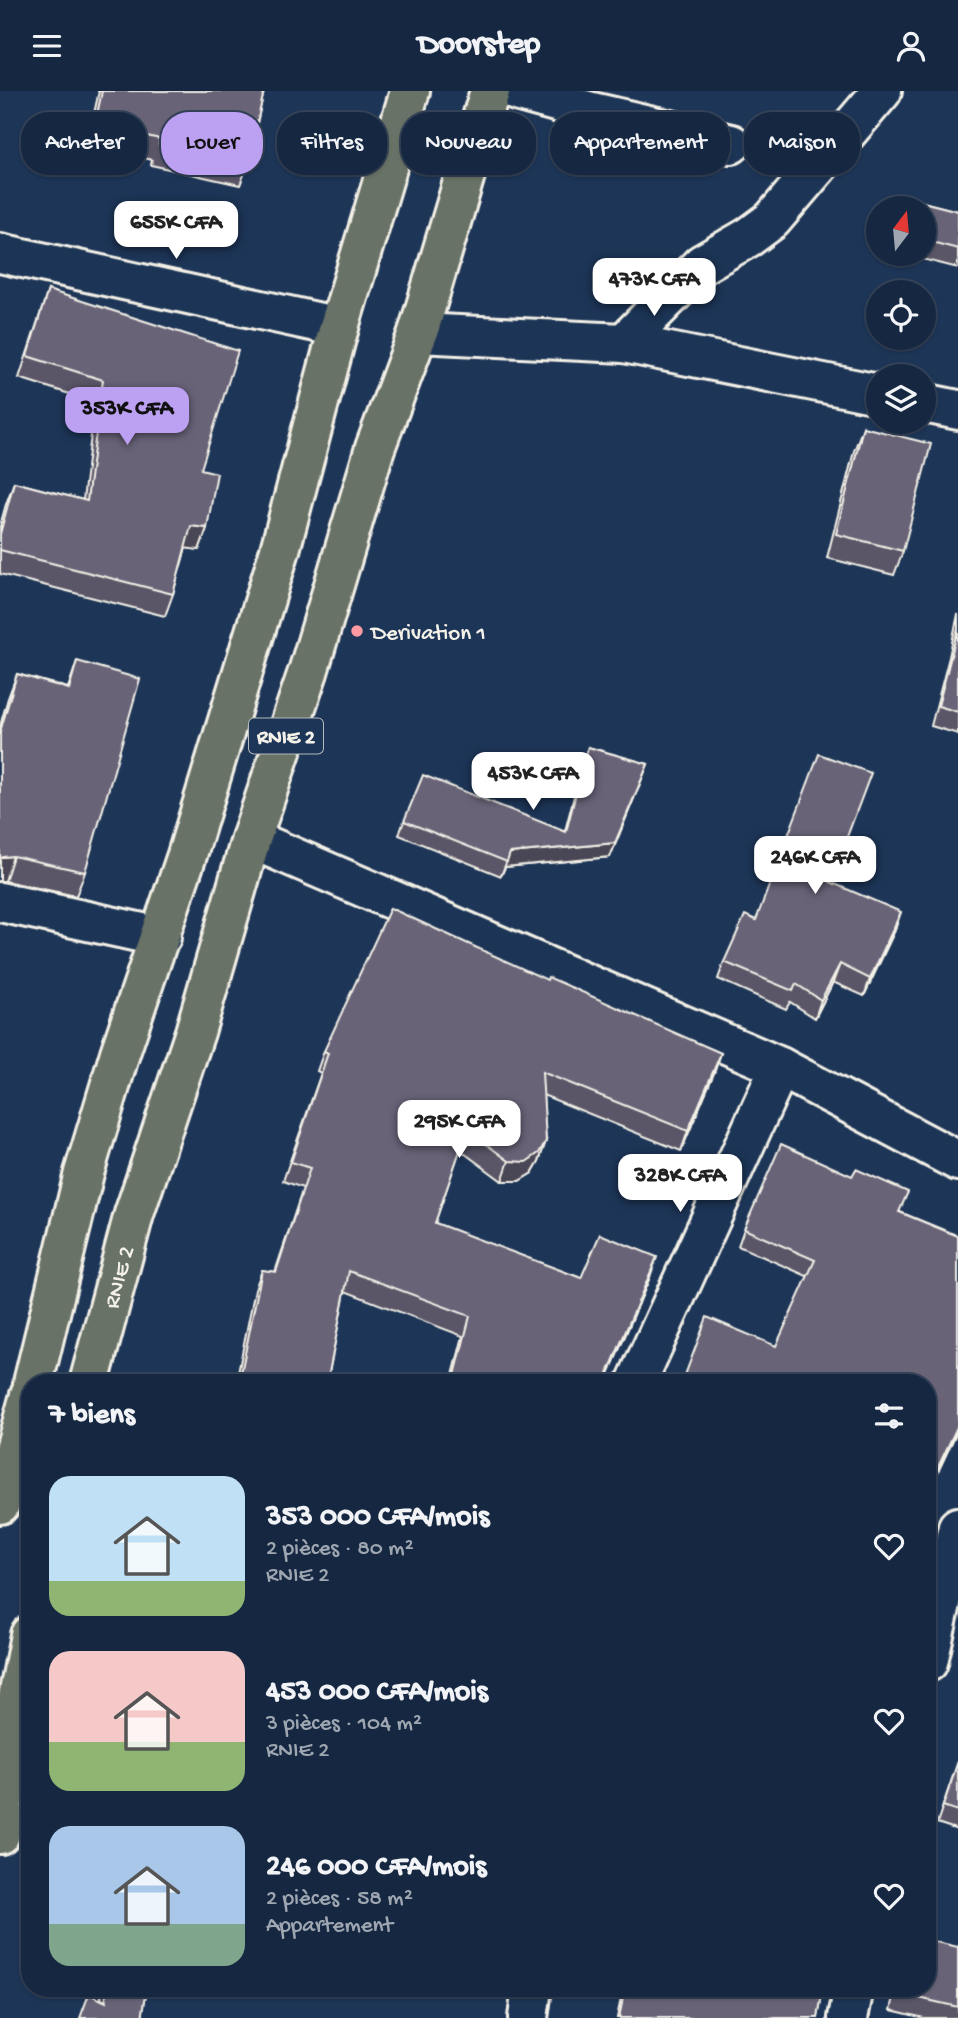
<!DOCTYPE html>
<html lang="fr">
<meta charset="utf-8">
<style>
body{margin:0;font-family:"Gochi Hand",sans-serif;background:#1f3048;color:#f1f3f6;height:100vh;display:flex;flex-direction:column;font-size:26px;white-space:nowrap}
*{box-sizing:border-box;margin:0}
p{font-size:23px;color:#9ea6b1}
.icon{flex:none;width:38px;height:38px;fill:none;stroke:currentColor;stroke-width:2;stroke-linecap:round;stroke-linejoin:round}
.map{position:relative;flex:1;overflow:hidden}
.sheet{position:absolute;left:21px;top:1283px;width:915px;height:623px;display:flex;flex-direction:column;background:#162841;border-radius:28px;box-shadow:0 2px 5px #0004,0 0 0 2px #35445a}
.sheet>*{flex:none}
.hud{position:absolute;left:21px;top:21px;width:917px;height:63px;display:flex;gap:14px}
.needle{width:46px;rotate:16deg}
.controls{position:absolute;left:866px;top:105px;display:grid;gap:14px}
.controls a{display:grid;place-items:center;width:70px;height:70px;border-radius:50%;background:#162841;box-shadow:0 2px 5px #0004,0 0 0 2px #35445a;font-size:35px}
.price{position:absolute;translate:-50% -60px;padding:0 16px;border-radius:14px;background:#fff;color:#222;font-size:23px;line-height:46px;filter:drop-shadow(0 2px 4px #0008)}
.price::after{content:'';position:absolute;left:50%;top:42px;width:21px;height:16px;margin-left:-10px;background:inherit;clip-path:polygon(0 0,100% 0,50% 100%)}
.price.on{background:#bca0f2;color:#111}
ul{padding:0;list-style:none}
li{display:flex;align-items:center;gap:21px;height:175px;padding:0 28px}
li span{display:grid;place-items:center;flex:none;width:196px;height:140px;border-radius:21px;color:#555}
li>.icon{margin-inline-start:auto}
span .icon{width:84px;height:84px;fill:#fffc;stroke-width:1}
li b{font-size:30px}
h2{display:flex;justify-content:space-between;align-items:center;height:84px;padding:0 28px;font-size:30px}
.pill{padding:0 24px;border-radius:28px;background:#162841;box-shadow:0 2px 5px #0004,0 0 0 2px #35445a;font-size:24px;line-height:63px}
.pill.on{background:#bca0f2;color:#111}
header{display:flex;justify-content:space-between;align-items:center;height:91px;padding:0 28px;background:#162841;font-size:32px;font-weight:700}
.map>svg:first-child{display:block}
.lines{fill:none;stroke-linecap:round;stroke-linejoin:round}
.minor-casing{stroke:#f4f1e8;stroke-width:44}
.highway-casing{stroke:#f4f1e8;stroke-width:44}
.minor{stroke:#1d3557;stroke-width:38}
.highway{stroke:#697266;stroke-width:38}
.wall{fill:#5a5667;stroke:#f4f1e8;stroke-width:2}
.shaded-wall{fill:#4a4654;stroke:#f4f1e8;stroke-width:2}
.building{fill:#696478;stroke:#f4f1e8;stroke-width:2}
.poi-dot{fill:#ff9aa2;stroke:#1d3557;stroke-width:2.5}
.labels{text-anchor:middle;stroke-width:5;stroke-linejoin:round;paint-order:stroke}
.shield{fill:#1d3557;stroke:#b4b9bc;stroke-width:2}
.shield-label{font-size:21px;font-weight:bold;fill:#f4f1e8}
.poi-label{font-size:23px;fill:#f4f1e8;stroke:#1d3557;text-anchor:start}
.street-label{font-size:23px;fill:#f4f1e8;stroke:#1d3557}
</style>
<header><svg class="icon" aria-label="menu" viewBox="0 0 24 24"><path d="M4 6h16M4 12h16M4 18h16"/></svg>Doorstep<svg class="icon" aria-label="person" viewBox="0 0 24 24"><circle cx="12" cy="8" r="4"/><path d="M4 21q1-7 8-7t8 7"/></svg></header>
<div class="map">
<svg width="958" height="1927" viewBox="0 0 958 1927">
<rect width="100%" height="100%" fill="#1d3557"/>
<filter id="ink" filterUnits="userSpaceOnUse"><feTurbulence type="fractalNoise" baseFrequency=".0143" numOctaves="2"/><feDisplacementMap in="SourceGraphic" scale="14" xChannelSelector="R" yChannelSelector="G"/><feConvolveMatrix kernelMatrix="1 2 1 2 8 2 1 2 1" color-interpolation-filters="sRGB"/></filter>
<g filter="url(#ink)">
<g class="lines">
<defs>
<g id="minor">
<polyline points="516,0 592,21 731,53"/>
<polyline points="0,162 339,236"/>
<polyline points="418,242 624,252 878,303"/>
<polyline points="624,252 702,173 749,146 772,129 882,0"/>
<polyline points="924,312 958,319"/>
<polyline points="251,748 780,976 958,1070"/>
<polyline points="0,811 161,846"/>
<polyline points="636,1292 780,976"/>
<polyline points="928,1571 958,1436"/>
<polyline points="528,1927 532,1897"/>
<polyline points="848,1927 854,1897"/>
</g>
<g id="highway">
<polyline points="33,1292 84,1082 120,962 187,764 280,459 339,236 410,0"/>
<path id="s1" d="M89 1292 134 1123 195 941 251 748 308 581 375 357 418 242 490 0"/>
<polyline points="0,1413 30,1304"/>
<polyline points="0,1743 12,1638 30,1544"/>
</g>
</defs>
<use href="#minor" class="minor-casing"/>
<use href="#highway" class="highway-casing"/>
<use href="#minor" class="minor"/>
<use href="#highway" class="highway"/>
</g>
<g class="wall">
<polygon points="97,0 264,0 248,73 240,94 151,74 152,69 87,54 99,0"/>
<polygon points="911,108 958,120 958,177 903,163 924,163 924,117 908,117"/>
<polygon points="48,199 201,378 207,437 199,459 186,457 173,503 165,525 0,483 0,435 6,413 14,391 83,409 95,311 19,287"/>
<polygon points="863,336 903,460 894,484 827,467 854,360"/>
<polygon points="958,523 958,643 931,635 949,566"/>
<polygon points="77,570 85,781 76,805 5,790 0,790 0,635 8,607 17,583 68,597"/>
<polygon points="588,656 648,673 610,766 505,776 501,785 399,744 404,730 565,740 583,670"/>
<polygon points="830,791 895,839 864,905 833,891 815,927 790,911 786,918 718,888 724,871 756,829"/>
<polygon points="547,889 721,962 714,982 681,1060 543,1004 546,1050 539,1070 532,1082 519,1090 502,1090 460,1059 435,1132 581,1187 650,1186 605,1292 451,1292 463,1245 345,1200 327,1292 236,1292 255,1198 262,1179 275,1181 303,1097 283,1090 321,982 317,980 324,960"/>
<polygon points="900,1121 958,1145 958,1338 928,1402 928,1292 807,1185 738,1155 744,1138"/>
<polygon points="958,1670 958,1739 937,1732"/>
<polygon points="958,1856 958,1927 924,1927 891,1919 896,1897 928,1897"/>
<polygon points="101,1897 147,1897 142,1927 101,1908"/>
<polygon points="623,1897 823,1897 818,1927 617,1927"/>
</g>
<g class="shaded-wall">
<polygon points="191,435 207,437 199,459 183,457"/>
<polygon points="648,673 610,766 505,776 501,785 510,762 615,752"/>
<polygon points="13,765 5,790 0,790 0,768 3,766"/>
<polygon points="901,821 895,839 864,905 870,888"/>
<polygon points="840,873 833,891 815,927 821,909"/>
<polygon points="721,962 714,982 681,1060 688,1040"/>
<polygon points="546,1050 539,1070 532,1082 519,1090 502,1090 509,1070"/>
<polygon points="657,1166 650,1186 605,1292 604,1292"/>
<polygon points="958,1334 958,1338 928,1402 932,1389"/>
</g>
<g class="building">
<polygon points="102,0 264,0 248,73 159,53 160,48 95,33"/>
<polygon points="911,108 958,120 958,158 924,149 924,117 909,117"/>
<polygon points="48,199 238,260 201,378 217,382 207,437 191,435 173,503 0,459 0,443 14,391 87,410 103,289 27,265"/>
<polygon points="863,336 931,353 903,460 836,443"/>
<polygon points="958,538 958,621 938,615"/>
<polygon points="77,570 140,588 85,781 13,765 3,766 0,768 0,641 17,583 69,598"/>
<polygon points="588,656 648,673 615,752 510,762 507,771 404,730 423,684 566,741"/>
<polygon points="819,663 871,682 830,791 901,821 870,888 840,873 821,909 796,893 793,900 724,871 745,824 756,829"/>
<polygon points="390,817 547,889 548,886 721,962 688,1040 542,981 546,1050 539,1062 526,1071 509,1070 467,1039 435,1132 581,1187 600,1143 657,1166 604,1292 453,1292 470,1225 349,1180 327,1292 239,1292 262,1179 276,1181 310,1077 291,1071 328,962 324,960"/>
<polygon points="781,1053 852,1085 856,1078 908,1101 899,1121 958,1145 958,1334 932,1389 928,1387 928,1292 682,1292 707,1226 776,1255 815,1169 744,1138"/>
<polygon points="958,1671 958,1720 943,1715"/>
<polygon points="928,1849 958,1856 958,1916 897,1902 898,1897 928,1897"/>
<polygon points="106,1897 147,1897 142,1927 80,1927 89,1903 106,1911"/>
<polygon points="625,1897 823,1897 818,1927 619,1927"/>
</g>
</g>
<circle class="poi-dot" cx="357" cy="540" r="7"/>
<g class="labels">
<rect class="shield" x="249" y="627.5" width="74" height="35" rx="5"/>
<g class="shield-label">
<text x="286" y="652">RNIE 2</text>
</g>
<g class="poi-label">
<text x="371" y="548">Derivation 1</text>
</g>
<g class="street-label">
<text dy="8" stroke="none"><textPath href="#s1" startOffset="110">RNIE 2</textPath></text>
</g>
</g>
</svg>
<div class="controls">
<a><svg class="needle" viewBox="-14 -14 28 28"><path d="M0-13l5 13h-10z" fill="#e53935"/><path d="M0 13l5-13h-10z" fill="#9ea6b1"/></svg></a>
<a><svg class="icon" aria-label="locate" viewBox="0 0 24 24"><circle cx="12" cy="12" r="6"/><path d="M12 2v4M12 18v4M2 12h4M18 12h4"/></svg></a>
<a><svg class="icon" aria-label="layers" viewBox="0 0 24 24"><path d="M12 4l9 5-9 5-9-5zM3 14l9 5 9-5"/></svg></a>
</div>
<b class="price" style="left:176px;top:170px">655K CFA</b>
<b class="price" style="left:654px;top:227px">473K CFA</b>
<b class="price on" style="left:127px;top:356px">353K CFA</b>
<b class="price" style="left:533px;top:721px">453K CFA</b>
<b class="price" style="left:815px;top:805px">246K CFA</b>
<b class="price" style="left:459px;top:1069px">295K CFA</b>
<b class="price" style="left:680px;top:1123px">328K CFA</b>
<div class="hud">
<a class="pill">Acheter</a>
<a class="pill on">Louer</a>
<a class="pill">Filtres</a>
<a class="pill">Nouveau</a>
<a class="pill">Appartement</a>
<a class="pill">Maison</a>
</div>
<section class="sheet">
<h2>7 biens<svg class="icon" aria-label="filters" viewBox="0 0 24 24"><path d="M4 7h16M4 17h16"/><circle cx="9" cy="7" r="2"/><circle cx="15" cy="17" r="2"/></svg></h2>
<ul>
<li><span style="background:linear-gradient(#bfe0f5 75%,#8fb573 0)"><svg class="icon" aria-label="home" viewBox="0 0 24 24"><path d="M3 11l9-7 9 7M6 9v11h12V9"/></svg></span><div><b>353 000 CFA/mois</b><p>2 pièces · 80 m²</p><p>RNIE 2</p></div><svg class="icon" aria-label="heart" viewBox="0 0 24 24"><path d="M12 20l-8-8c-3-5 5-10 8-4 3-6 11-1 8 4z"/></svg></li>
<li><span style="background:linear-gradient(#f6c9c9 65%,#8fb573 0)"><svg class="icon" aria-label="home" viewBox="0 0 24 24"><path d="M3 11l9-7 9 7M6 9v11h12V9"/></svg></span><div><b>453 000 CFA/mois</b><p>3 pièces · 104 m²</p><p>RNIE 2</p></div><svg class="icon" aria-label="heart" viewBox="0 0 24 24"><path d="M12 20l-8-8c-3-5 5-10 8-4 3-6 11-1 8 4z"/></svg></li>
<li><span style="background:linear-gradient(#a9c7e8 70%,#7fa58c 0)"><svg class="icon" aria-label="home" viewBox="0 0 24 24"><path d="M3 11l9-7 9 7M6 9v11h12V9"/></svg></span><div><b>246 000 CFA/mois</b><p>2 pièces · 58 m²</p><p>Appartement</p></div><svg class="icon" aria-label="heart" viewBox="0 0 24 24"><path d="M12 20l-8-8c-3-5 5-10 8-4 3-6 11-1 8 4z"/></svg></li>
</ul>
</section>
</div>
